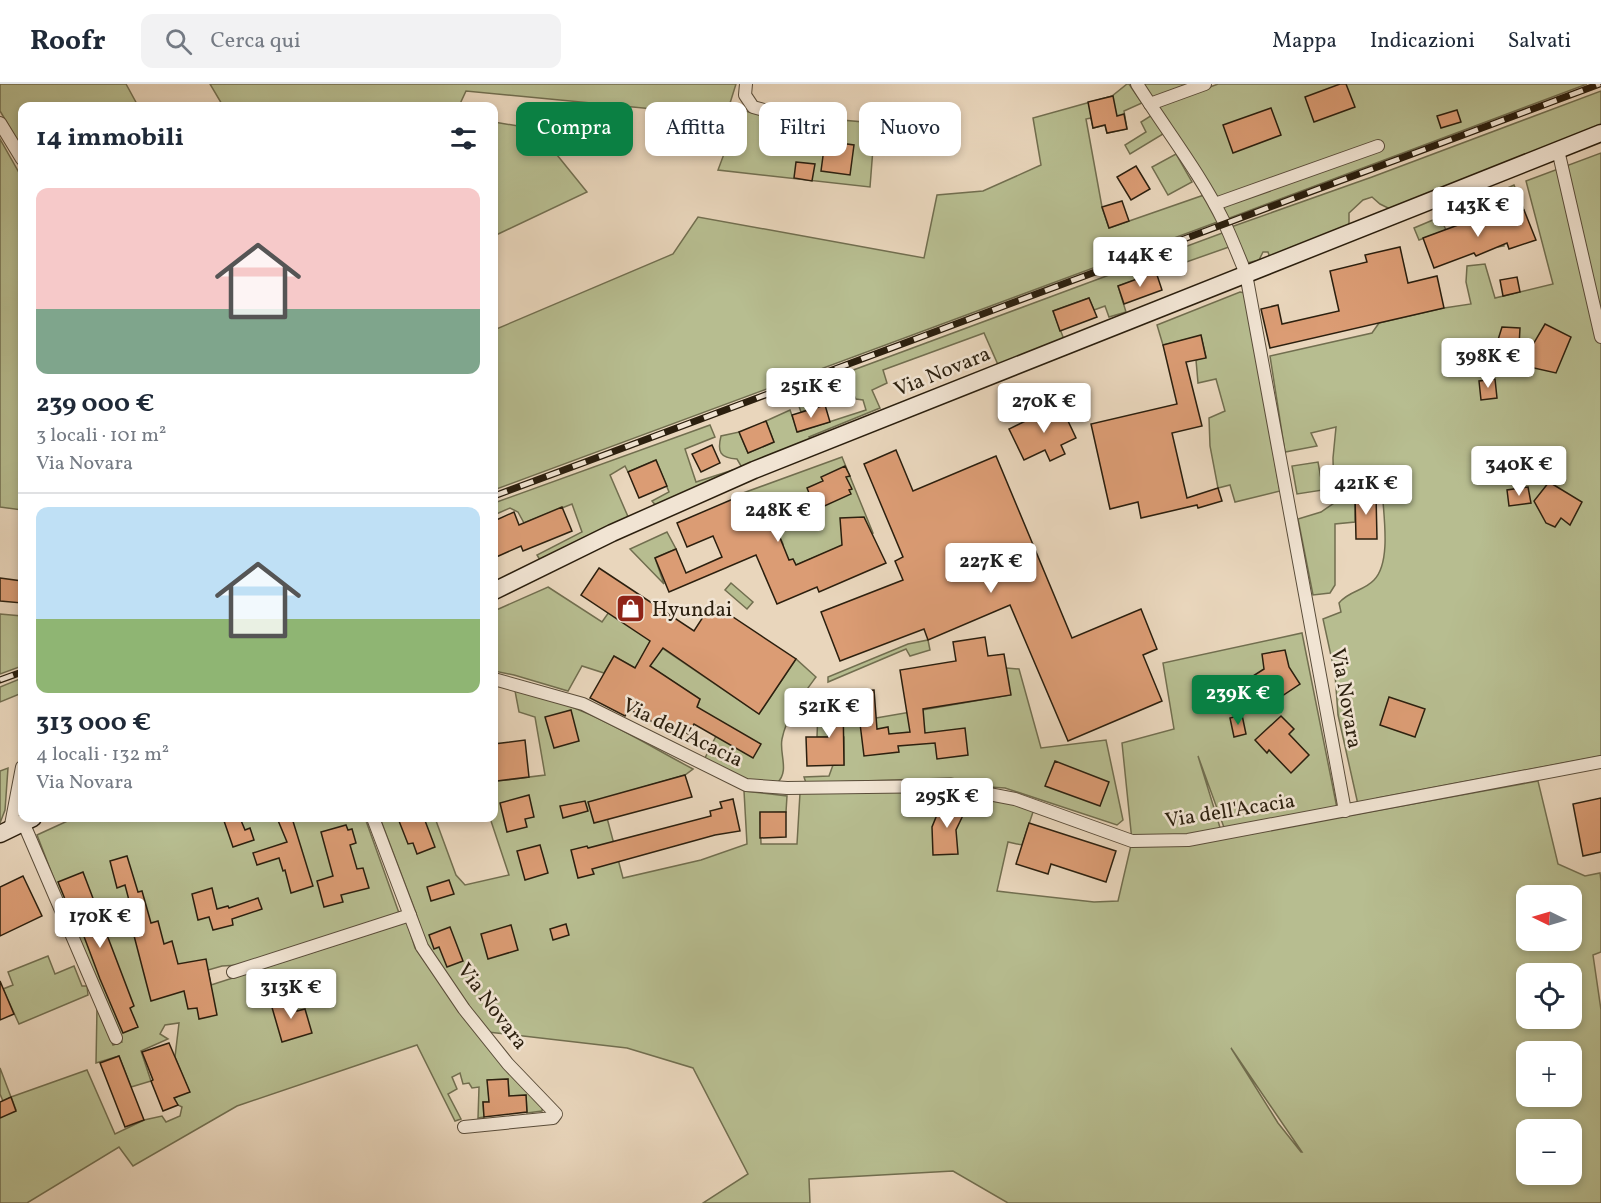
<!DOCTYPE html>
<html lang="it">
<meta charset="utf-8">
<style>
body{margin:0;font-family:Vollkorn,serif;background:#f2f2f3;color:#1f2937;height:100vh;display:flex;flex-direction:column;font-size:22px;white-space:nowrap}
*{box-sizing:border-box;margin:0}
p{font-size:20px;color:#747a83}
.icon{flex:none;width:33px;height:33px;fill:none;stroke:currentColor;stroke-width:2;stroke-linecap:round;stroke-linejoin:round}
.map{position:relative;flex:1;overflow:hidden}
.sheet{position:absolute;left:18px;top:18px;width:480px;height:720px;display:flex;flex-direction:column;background:#fff;border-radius:12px;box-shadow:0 3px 9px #0003}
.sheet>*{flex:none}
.banner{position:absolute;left:516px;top:18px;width:570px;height:54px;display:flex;gap:12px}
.needle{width:39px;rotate:275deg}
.tools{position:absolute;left:1516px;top:801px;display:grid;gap:12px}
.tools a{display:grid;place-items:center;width:66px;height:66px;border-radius:12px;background:#fff;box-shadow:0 3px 9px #0003;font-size:30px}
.price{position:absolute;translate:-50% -51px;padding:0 14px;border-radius:6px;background:#fff;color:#222;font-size:20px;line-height:39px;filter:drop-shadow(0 2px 3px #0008)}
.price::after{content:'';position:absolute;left:50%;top:36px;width:18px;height:14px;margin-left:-9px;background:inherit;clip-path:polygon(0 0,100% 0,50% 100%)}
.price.active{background:#0b8043;color:#fff}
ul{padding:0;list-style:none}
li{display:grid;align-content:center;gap:12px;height:318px;padding:0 18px}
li+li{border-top:2px solid #e0e1e3}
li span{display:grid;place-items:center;height:186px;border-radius:12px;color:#555}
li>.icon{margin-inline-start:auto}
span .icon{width:108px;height:108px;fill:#fffc;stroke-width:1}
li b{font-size:26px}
h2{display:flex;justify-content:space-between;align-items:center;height:72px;padding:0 18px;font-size:26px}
.tag{padding:0 21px;border-radius:12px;background:#fff;box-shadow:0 3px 9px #0003;font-size:21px;line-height:54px}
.tag.active{background:#0b8043;color:#fff}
header{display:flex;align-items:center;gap:36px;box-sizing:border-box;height:84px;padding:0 30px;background:#fff;border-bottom:2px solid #e0e1e3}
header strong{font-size:28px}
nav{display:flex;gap:33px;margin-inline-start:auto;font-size:21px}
.search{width:420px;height:54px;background:#f2f2f3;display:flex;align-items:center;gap:15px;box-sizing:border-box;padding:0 21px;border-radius:12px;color:#747a83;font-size:22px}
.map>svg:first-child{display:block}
.green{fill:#b7bd90;stroke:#716e4f;stroke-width:1.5;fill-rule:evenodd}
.building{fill:#db9c74;stroke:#2b1f0e;stroke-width:1.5}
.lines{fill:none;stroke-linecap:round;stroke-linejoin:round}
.minor-casing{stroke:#5a4d3a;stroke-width:14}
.secondary-casing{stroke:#2b1f0e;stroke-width:19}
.minor{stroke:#f1e4d3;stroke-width:12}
.secondary{stroke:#f1e4d3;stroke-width:16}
.rail-casing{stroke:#2b1f0e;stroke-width:7}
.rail{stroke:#f1e4d3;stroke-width:4.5;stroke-dasharray:14;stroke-linecap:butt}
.labels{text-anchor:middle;stroke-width:5;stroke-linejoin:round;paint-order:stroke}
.street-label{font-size:21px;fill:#2b1f0e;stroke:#f1e4d3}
.poi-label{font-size:21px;fill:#2b1f0e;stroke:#f1e4d3;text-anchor:start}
</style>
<header>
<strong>Roofr</strong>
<div class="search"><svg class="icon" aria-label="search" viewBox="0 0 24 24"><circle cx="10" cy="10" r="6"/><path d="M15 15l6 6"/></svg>Cerca qui</div>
<nav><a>Mappa</a><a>Indicazioni</a><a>Salvati</a></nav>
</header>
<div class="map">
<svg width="1601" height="1119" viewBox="0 0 1601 1119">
<rect width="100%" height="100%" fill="#e9d6bc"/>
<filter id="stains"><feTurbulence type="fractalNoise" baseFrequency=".00333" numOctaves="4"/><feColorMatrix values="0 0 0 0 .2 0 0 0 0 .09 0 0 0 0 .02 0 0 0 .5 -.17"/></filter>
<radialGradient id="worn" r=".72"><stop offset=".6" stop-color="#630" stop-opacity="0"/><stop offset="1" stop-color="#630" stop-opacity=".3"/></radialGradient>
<g class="green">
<polygon points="0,0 126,0 138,22 22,22 22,64 0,27"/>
<polygon points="210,0 736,0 726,32 466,7 459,22 223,22"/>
<polygon points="1127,0 1129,0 1142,19 1124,27 1127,45 1107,49 1105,41 1093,44 1091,34 1086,35 1102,123 1109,144 1204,111 1220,137 494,406 494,246 673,170 698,133 924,174 937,111 983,107 1041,81 1033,34 1112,12"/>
<polygon points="1144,0 1193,0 1153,15"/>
<polygon points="1218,0 1587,0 1227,135 1158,22"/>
<polygon points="1601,7 1601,46 1392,126 1380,120 1372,113 1363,116 1349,129 1349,146 1271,177 1268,168 1263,168 1259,176 1247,179 1231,143 1372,93"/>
<polygon points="740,27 875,39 870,103 718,86"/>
<polygon points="1152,31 1163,50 1130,70 1125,61 1146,48 1141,38"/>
<polygon points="494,38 536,45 587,108 494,152"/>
<polygon points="0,55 22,94 22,426 0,423"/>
<path d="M1601 69V672L1377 714 1379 721 1359 725 1338 631 1335 590 1323 535 1341 528 1339 519C1348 507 1364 507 1374 496 1392 478 1383 428 1382 404L1363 400 1360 410H1355V438L1335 440V501L1330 509 1313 511 1298 435 1321 428 1334 419 1333 374 1336 343 1311 349 1317 362 1285 368 1270 272 1372 249 1379 239 1444 224 1471 220 1466 198 1467 182 1485 180 1495 214 1553 200 1526 97Z"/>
<polygon points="1176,70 1192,98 1168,111 1152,83"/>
<polygon points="1514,101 1524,126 1496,135 1504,162 1498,163 1485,131 1463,140 1456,129 1459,126"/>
<polygon points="1440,133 1446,146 1419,156 1414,144"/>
<path d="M1225 148 1229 163 1118 202 1126 228 1109 233 1105 222 1094 226 1089 214 1053 227 1065 258 999 283 984 249 883 286 887 299 872 306 880 324 809 353 812 359 744 387 737 375C720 374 717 368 721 352L739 348 748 369 774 358 766 337 790 326 798 348 866 326 863 316 856 315 849 302 838 305 843 315 801 328 794 308Z"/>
<polygon points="1240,208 1245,209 1280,407 1235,418 1230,401 1218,404 1210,362 1209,334 1225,327 1216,295 1198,299 1196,276 1206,273 1201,252 1163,261 1157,241"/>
<polygon points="710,341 715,353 685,365 696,398 733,386 735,390 657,423 652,417 669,408 656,376 628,388 625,382 610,391 629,435 540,476 537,471 582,448 572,420 524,439 518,428 510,424 494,431 494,419"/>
<polygon points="842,373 873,449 796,481 793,475 784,479 783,460 778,449 805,438 796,415 777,423 773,413 749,424 743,409"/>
<polygon points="1318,378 1323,406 1297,410 1292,382"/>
<polygon points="667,448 676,465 655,474 664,500 630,465"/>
<polygon points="731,499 753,518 747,525 725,506"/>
<path d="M548 503 602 538 609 528 759 630 796 575 816 593C802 612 787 631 782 655 779 670 790 687 777 699L747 698 704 676 716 652 697 623 700 615 640 576 635 584 614 572 604 589 582 582 568 607 514 591 494 587V527Z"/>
<polygon points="0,530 22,532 22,582 0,590"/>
<path d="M1302 549 1338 729 1226 749 1198 672 1222 750 1188 761 1538 697 1558 780 1585 792 1600 789 1601 797V868L1593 871 1601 926V1119H1008L953 1087 809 1095 810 1119H703L748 1090 693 984 627 964 488 948 426 863 416 829 380 734H435L456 791 465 801 509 791 490 734H494V666L497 697 545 691 535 633 519 628 515 607C579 617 636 655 693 685L685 691 602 715 623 794 701 776 747 760 744 707 787 712 786 728 760 729 761 760H797L800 709 945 707 1013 718 1034 725 1022 761 1008 758 997 807 1094 818 1118 817 1132 757 1122 659 1174 645 1163 579ZM1527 812H1572V856H1527ZM1527 890H1572V934H1527ZM1231 964 1302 1068H1301L1278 1039ZM1527 968H1572V1012H1527ZM1527 1046H1572V1090H1527Z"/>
<polygon points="928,556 930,566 910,572 906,565 828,598 828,593 908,560"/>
<polygon points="1006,584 1019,585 1041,664 1106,656 1123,736 1117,741 1005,704 989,703 951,694 806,699 804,693 829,692 833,681 844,681 844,653 817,653 818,628 827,625 828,637 876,634 1010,611"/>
<polygon points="22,594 22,609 0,618 0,603"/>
<polygon points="8,684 5,726 0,739 0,687"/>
<polygon points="74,734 365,734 399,829 239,881 222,882 208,886 211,901 407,838 415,864 436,893 543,1020 542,1027 527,1029 526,1011 509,1012 508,995 488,996 489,1018 483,1018 484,1033 478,1034 479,1003 472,1004 469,999 463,1000 460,989 452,993 457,1005 448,1010 461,1035 455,1037 417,961 237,1022 133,1082 119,1063 27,1119 0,1119 0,1034 16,1026 11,1013 3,1017 0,1010 0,984 11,1013 87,986 115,1050 144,1036 162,1032 166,1038 180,1032 182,1023 178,1021 174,1014 189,1007 175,973 179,939 165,941 160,950 168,955 141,967 151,997 131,1003 119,972 96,979 97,924 113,961 122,958 120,950 64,821 37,751"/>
<polygon points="48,872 55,890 74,882 82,902 87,902 88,911 19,940 3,905 13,901 8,888"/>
</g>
<g class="building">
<polygon points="1340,0 1346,0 1355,23 1314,38 1305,13"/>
<polygon points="1113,12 1117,32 1124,30 1127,45 1107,49 1105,41 1093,44 1088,18"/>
<polygon points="1271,24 1281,51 1233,69 1223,41"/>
<polygon points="1457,26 1461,38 1441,44 1437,32"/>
<polygon points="825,57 854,61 850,91 821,87"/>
<polygon points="796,78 815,80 812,97 794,94"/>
<polygon points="1136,82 1150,105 1131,116 1117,93"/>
<polygon points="1122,117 1129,137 1109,144 1102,123"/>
<polygon points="1524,126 1536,156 1509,165 1507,159 1476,172 1474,169 1434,184 1423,154 1485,131 1488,139"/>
<polygon points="1400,163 1408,199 1437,192 1444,224 1270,264 1261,225 1278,221 1282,240 1339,227 1330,187 1367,178 1365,171"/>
<polygon points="1156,188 1162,206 1124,220 1118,202"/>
<polygon points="1517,193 1520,208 1503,212 1500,196"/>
<polygon points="1089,214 1097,233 1060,247 1053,227"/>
<polygon points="1545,240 1571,253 1556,289 1521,281"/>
<polygon points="1502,243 1520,244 1518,281 1492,275"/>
<polygon points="1201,251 1206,274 1186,278 1202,342 1172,349 1187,414 1218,404 1222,417 1198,424 1197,421 1141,434 1138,418 1110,425 1091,340 1177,320 1163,261"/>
<polygon points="1495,295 1497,314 1481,316 1479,297"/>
<polygon points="1060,320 1076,354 1061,361 1065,370 1050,377 1045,366 1024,376 1009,345"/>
<polygon points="825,321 830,338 797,348 792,331"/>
<polygon points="766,337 774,358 748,369 739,348"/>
<polygon points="712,361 720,379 701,388 692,370"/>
<polygon points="896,366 913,407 996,372 1072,554 1141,525 1157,565 1143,571 1162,617 1068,657 1010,521 928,556 924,545 840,577 821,528 903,496 895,477 903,473 864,380"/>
<polygon points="656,376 667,402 639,414 628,388"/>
<polygon points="845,382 850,392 846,393 852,405 849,406 851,410 789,438 802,437 803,439 778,449 789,476 793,475 796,481 842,461 840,434 864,433 886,479 819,508 817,503 777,520 756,471 669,508 655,474 676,465 686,489 722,473 713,452 687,463 677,439 733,415 739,428 773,413 777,423 809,409 807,404 823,397 821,393"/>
<polygon points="1549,398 1582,418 1570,441 1561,434 1555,443 1546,439 1534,417"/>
<polygon points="1528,403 1531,419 1509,422 1507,406"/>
<polygon points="1355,410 1376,410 1377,455 1356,455"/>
<polygon points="562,423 572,447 523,467 521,462 494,474 494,437 514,428 519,441"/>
<polygon points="599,484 694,547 712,519 796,575 759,630 663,564 650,582 700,615 697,623 761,660 753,674 694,640 688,650 671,640 667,646 629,625 625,632 590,614 614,572 635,584 650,557 581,511"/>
<polygon points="0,494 22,497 22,519 0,517"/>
<polygon points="985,553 988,572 1004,570 1011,611 923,625 925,649 965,644 968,671 937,675 935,659 898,662 899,668 864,672 856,607 874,606 877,645 888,643 889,650 910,648 900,586 956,577 953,558"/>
<polygon points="1285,566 1289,583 1300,600 1282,612 1272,602 1262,606 1253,592 1264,585 1262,570"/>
<polygon points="1389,613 1425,625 1415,653 1380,641"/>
<polygon points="843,615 844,681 807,682 806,653 828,653 826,616"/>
<polygon points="571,626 579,657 554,664 545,633"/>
<polygon points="1242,631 1246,650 1234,653 1230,634"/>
<polygon points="1281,632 1294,645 1289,650 1309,671 1291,689 1269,666 1267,669 1255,656"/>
<polygon points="525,656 529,693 497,697 494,660"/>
<polygon points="1055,677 1109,698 1100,722 1045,702"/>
<polygon points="685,691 692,713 594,739 588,718"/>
<polygon points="529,711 534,733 525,735 527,743 507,748 500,719"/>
<polygon points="1601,714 1601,768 1583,772 1573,720"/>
<polygon points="733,715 740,747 715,751 592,785 594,790 578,794 571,766 587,762 588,764 711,732 710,727 722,724 720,718"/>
<polygon points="943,716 966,725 956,746 958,770 933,771 932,743"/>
<polygon points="585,717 588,727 563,734 560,722"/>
<polygon points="760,728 786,728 786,753 760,754"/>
<polygon points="223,734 240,734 245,746 250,744 254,756 233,763"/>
<polygon points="277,734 292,734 313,802 291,809 285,786 283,787 279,774 257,781 253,769 287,758"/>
<polygon points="408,734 424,734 435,763 417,770 413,759 408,760 399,737"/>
<polygon points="1029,739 1116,767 1106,798 1051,780 1048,790 1016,780"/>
<polygon points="346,741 348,746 352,745 356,759 350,761 357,785 363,784 369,804 341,811 343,818 324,823 317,797 333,792 321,748"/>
<polygon points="540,761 548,789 525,796 517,767"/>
<polygon points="127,772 138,808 142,807 151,839 158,837 164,860 172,857 178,880 206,875 217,931 199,935 197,924 188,925 184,907 151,917 132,844 136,843 125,801 117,804 110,777"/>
<polygon points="83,788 134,922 130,924 138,943 123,949 100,895 71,818 67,820 58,798"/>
<polygon points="23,792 42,832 0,852 0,803"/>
<polygon points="449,796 454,810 431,817 427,803"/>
<polygon points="212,804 217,825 228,822 229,824 258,814 262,825 232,835 233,841 213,846 209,833 198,836 192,810"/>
<polygon points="566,840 569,851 553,856 550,845"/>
<polygon points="511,841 518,866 488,875 481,850"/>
<polygon points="450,843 463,877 447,883 439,863 434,865 429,851"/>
<polygon points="0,897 14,930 0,936"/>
<polygon points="294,913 297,927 305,925 312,949 282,958 271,920"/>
<polygon points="169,959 190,1008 174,1014 178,1021 163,1027 151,997 153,996 142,968"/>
<polygon points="119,972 144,1036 125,1043 100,979"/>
<polygon points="508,995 509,1012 526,1011 527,1028 484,1033 483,1018 489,1018 487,996"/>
<polygon points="11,1013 16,1027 0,1034 0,1018"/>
</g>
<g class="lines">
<defs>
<g id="minor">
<polyline points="746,0 745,11 753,23 775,29 830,33"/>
<path d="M1137 0C1166 46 1200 89 1224 138 1232 155 1239 173 1246 190L1345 727"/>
<polyline points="1150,20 1205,0"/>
<polyline points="0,39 22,75"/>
<polyline points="1558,66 1601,253"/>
<polyline points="1215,120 1378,62"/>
<polyline points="494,595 583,620 746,701 787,704 947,702 1015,715 1132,757 1188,756 1601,678"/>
<polyline points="373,734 422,863 464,925 508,980 556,1030 553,1034 464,1043"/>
<polyline points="23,738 116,954"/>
<polyline points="10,746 22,683"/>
<polyline points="233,888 410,831"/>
</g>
<g id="secondary">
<polyline points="494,507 612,449 754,386 1601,49"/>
<polyline points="0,750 33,734"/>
</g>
</defs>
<use href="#minor" class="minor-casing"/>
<use href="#secondary" class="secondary-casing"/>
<use href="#minor" class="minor"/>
<use href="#secondary" class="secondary"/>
<defs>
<g id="rail">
<polyline points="494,412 1600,0"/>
<polyline points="0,596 22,588"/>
</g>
</defs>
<use href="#rail" class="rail-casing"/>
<use href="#rail" class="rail"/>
</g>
<defs>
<symbol id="shop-square" viewBox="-11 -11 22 22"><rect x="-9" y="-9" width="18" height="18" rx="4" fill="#8f2418" stroke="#f1e4d3"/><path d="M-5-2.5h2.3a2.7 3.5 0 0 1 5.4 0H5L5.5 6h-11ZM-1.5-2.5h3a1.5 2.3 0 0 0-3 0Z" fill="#fff"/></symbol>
</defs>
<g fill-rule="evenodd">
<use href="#shop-square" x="614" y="508" width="33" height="33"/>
</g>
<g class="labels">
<g class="street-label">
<text transform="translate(942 287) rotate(-22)" y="7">Via Novara</text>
<text transform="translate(1347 614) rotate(80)" y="7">Via Novara</text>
<text transform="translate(683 648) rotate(26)" y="7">Via dell'Acacia</text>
<text transform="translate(1230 726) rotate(-9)" y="7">Via dell'Acacia</text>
<text transform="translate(493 922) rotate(53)" y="7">Via Novara</text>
</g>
<g class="poi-label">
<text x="652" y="532">Hyundai</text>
</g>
</g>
<rect width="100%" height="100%" filter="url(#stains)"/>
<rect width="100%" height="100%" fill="url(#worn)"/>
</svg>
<div class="tools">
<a><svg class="needle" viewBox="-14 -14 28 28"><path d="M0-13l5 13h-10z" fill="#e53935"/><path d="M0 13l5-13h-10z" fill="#747a83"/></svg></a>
<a><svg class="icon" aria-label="locate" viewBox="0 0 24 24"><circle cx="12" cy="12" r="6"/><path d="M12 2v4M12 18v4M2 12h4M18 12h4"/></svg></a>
<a>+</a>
<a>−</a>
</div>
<b class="price" style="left:1478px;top:154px">143K €</b>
<b class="price" style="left:1140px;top:204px">144K €</b>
<b class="price" style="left:1488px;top:305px">398K €</b>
<b class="price" style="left:811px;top:335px">251K €</b>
<b class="price" style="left:1044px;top:350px">270K €</b>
<b class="price" style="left:1519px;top:413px">340K €</b>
<b class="price" style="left:1366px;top:432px">421K €</b>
<b class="price" style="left:778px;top:459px">248K €</b>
<b class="price" style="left:991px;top:510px">227K €</b>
<b class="price active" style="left:1238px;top:642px">239K €</b>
<b class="price" style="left:829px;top:655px">521K €</b>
<b class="price" style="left:947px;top:745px">295K €</b>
<b class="price" style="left:100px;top:865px">170K €</b>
<b class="price" style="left:291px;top:936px">313K €</b>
<div class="banner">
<a class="tag active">Compra</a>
<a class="tag">Affitta</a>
<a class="tag">Filtri</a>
<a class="tag">Nuovo</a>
</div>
<section class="sheet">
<h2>14 immobili<svg class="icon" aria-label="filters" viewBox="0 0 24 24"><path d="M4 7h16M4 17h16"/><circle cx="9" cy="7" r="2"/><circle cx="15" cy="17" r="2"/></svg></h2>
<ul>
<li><span style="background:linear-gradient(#f6c9c9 65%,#7fa58c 0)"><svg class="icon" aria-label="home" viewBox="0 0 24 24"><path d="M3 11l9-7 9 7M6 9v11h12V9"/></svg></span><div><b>239 000 €</b><p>3 locali · 101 m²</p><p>Via Novara</p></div></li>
<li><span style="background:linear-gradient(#bfe0f5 60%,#8fb573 0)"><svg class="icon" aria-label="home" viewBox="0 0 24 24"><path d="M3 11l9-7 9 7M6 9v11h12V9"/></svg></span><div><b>313 000 €</b><p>4 locali · 132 m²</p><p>Via Novara</p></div></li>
</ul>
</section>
</div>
